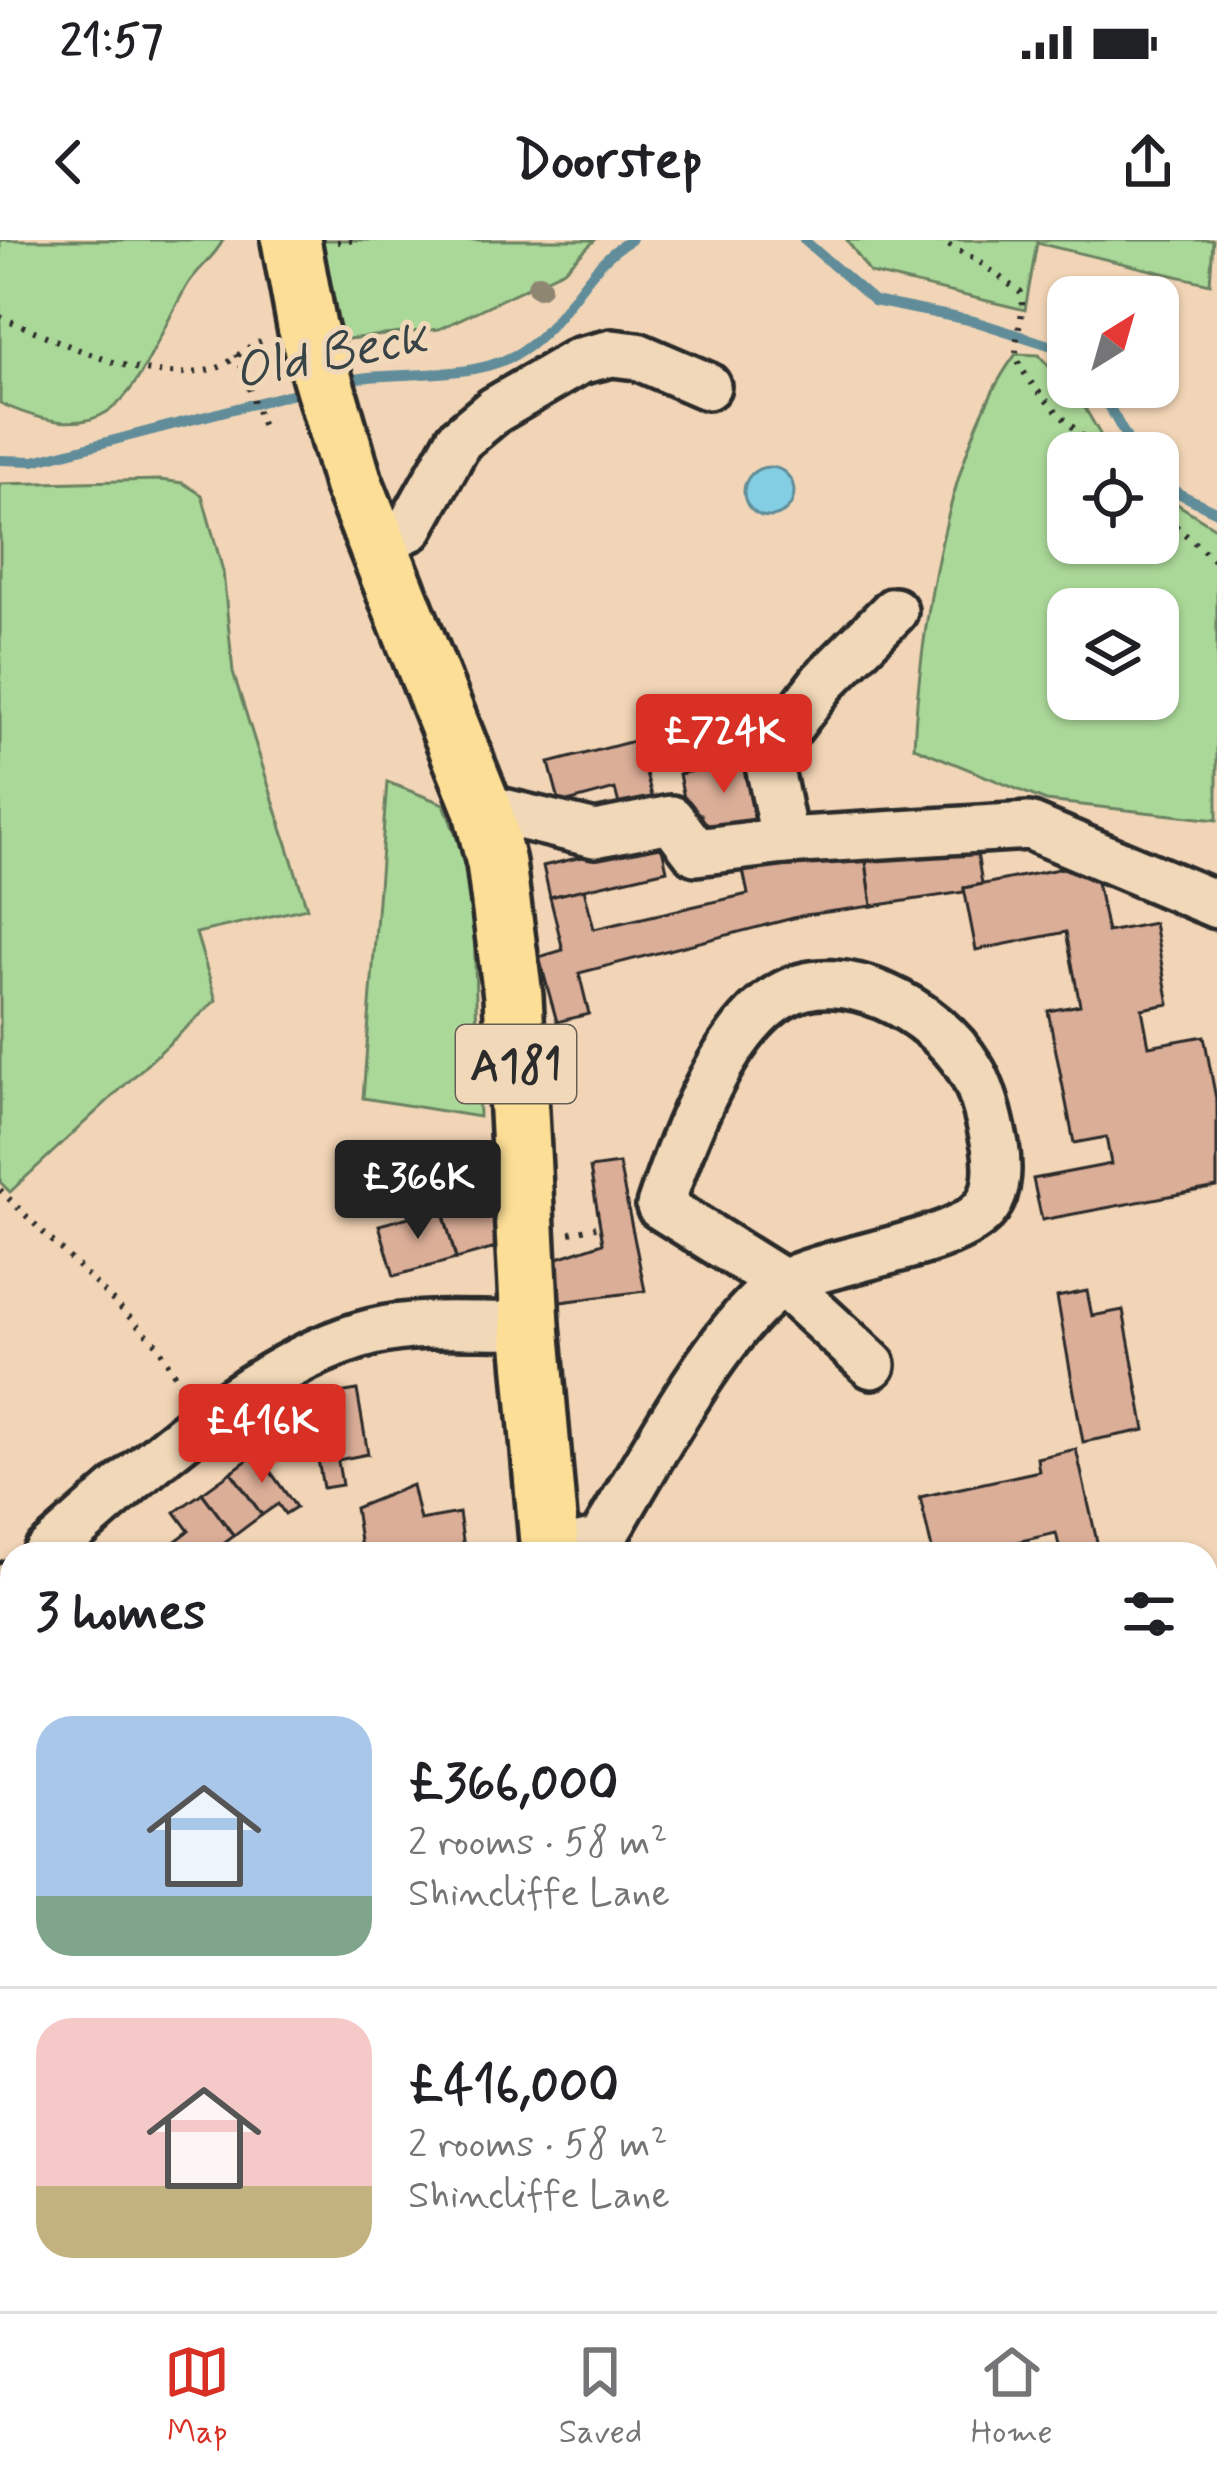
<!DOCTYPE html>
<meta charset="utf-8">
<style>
body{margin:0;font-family:Mynerve,sans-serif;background:#f2f2f2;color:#202124;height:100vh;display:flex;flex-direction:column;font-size:45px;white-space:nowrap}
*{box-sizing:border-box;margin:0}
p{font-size:39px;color:#757577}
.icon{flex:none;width:66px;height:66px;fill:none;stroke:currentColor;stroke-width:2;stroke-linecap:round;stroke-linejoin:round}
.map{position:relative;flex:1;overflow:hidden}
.sheet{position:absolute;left:0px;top:1302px;width:1218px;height:771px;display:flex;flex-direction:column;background:#fff;border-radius:36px 36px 0 0;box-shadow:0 3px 9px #0004}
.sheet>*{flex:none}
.needle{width:78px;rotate:37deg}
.fabs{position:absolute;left:1047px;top:36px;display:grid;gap:24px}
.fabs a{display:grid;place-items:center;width:132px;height:132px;border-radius:24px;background:#fff;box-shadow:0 3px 9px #0004;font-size:60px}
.price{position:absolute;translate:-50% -102px;padding:0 27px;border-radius:12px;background:#d93025;color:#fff;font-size:39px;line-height:78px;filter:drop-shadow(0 3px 6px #0008)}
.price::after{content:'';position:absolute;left:50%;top:72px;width:36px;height:27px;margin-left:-18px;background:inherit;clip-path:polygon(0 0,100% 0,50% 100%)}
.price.on{background:#222;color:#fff}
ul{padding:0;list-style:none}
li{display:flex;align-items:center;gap:36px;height:300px;padding:0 36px}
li+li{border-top:3px solid #e0e0e0}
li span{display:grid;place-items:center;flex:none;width:336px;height:240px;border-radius:36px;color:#555}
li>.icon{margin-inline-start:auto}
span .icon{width:144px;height:144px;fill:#fffc;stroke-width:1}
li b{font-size:51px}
h2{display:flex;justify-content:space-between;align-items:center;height:144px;padding:0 36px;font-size:51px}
.status{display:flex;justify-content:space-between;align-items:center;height:84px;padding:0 60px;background:#fff;direction:ltr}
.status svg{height:33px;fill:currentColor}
header{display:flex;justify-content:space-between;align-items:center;height:156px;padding:0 36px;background:#fff;font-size:54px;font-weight:700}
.menu{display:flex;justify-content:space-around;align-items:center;height:168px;border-top:3px solid #e0e0e0;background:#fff;font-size:33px;color:#757577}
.menu a{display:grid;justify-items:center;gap:6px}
.menu .on{color:#d93025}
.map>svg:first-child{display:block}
.green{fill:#aad898;stroke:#6a8262;stroke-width:3;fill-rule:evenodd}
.water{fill:#83cee3;stroke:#608d99;stroke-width:3}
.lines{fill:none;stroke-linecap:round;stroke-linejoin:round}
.stream{stroke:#608d99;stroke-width:10}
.building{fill:#dbae98;stroke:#2b2b2b;stroke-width:3}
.minor-casing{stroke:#2b2b2b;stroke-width:54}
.major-casing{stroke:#2b2b2b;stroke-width:66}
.path{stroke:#2b2b2b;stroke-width:6;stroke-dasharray:3 9;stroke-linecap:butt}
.minor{stroke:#f0d8b8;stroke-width:45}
.major{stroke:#fcde96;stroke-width:57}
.tree{fill:#8f8672}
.labels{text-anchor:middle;stroke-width:10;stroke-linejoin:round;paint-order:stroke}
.shield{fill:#f0d8b8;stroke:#665f55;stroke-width:3}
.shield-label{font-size:45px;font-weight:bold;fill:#2b2b2b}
.water-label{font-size:51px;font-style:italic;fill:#384347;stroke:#f0d8b8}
</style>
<div class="status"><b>21:57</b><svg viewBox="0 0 49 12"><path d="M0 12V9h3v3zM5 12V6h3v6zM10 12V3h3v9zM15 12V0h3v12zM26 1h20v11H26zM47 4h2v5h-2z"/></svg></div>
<header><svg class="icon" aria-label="back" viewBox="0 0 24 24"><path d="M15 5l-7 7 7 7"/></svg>Doorstep<svg class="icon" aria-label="share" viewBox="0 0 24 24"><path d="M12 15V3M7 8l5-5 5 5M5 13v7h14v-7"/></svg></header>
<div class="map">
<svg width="1217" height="2071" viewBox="0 0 1217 2071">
<rect width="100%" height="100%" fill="#f2d5b6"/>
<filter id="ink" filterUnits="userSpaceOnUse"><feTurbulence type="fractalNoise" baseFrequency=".00833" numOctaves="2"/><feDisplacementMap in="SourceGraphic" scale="24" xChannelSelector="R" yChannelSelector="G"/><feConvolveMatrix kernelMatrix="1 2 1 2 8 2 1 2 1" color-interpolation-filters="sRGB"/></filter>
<g filter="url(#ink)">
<g class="green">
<path d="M0 0H223C215 17 198 28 188 44 136 131 130 222 0 163Z"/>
<polygon points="319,0 595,0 564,30 439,89 338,100"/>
<polygon points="847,0 1213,0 1210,44 1037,3 1025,70 870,33"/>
<path d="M1016 114 1039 115 1085 168 1111 213H1068V303H1158V252L1217 289V580L1046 561 914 507C919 396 949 203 1016 114ZM1158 369V459H1068V369Z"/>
<polygon points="160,240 183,243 202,255 223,331 233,432 307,668 196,693 216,760 10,952 0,942 0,244"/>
<polygon points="387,542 444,564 473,641 479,877 363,858"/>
<polygon points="1217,1519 1217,1801 1206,1806 1206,1523"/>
</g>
<circle class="water" cx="769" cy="252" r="25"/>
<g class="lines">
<g class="stream">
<polyline points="804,0 874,61 974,81 1052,106 1068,123"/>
<path d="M340 142C399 127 477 146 529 106 568 77 588 23 631 0"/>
<polyline points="1090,147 1110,168 1135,213"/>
<polyline points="0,220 34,221 310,149"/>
<polyline points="1158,236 1178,253 1217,272"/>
</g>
</g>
<g class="building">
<polygon points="637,500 656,571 623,580 615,549 560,564 549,523"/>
<polygon points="752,518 765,581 705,593 701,574 688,577 679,534"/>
<polygon points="660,599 667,630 550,657 543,626"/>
<polygon points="975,600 982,644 964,648 964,652 872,666 865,615"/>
<polygon points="865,615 872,666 805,675 579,733 589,774 557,782 539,717 563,710 550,657 584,649 594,689 748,654 743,630"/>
<polygon points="1093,622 1107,692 1154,683 1169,764 1142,769 1149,806 1204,796 1217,864 1217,947 1042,980 1033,939 1111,924 1106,897 1074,903 1048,771 1080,765 1066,692 976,710 964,648"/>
<polygon points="619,924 645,1051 553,1063 543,1023 603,1003 590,928"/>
<polygon points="490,956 503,1006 456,1019 442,968"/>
<polygon points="442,968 456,1019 394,1036 379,985"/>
<polygon points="1087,1051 1092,1076 1123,1070 1145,1190 1083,1202 1057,1057"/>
<polygon points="357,1150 368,1214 338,1220 327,1155"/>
<polygon points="328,1164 342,1245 323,1248 317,1214 294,1218 286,1171"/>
<polygon points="1076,1209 1098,1306 1061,1314 1056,1293 964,1314 933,1314 920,1257 1039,1231 1037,1218"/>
<polygon points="257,1213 296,1267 285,1274 278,1264 262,1275 231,1232"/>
<polygon points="231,1232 262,1275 234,1296 202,1253"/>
<polygon points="412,1245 420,1280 459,1273 465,1314 362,1314 355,1268"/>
<polygon points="202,1253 234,1296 210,1314 181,1314 173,1303 189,1291 175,1272"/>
<polygon points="533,2061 534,2071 485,2071 484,2063"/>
</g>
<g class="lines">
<defs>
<g id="minor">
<polyline points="376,304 410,288 459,200 495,170 579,121 612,113 637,116 707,146"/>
<polyline points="482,567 595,594 671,579 696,612 785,601 767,516 823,442 894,371"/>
<polyline points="785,601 1029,586 1217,665"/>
<path d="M550 1313 601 1301C639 1238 724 1076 784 1043 829 1018 960 1006 987 966 999 950 998 923 995 905 990 880 983 848 969 827 936 772 842 719 781 756 722 791 681 903 660 966L783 1043 872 1125"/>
<path d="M46 1314C136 1236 256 1121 373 1092 421 1080 481 1087 530 1085"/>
<polyline points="0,1354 12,1344"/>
</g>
<g id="major">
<polyline points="291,0 307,86 353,243 482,567 496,623 513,756 530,1085 550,1314"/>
<polyline points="632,2061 633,2071"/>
</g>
</defs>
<use href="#minor" class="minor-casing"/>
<use href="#major" class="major-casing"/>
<g class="path">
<path d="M938 0 977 20 1021 53C1025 74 1017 88 1016 109 1015 139 1078 190 1099 213"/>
<polyline points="337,2 357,0"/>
<path d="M0 77C66 102 145 149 217 128 234 122 246 105 265 100"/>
<polyline points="237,114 264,190"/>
<polyline points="1158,270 1217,323"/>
<polyline points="0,950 157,1104 184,1151"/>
<polyline points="570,993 600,986"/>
<polyline points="1206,1806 1217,1801"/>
<polyline points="0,1992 12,1990"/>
</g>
<use href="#minor" class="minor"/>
<use href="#major" class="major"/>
</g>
<circle class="tree" cx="539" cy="46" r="12"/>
</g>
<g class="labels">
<rect class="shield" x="456" y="785" width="120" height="78" rx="9"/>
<g class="shield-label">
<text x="516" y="840">A181</text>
</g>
<g class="water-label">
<text transform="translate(330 112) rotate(-11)" y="18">Old Beck</text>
</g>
</g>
</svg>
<div class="fabs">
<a><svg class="needle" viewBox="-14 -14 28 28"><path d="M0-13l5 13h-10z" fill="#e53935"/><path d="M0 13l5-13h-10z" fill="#757577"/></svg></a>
<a><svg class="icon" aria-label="locate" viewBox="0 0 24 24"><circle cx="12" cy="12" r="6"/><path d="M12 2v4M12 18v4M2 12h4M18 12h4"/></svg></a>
<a><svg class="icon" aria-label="layers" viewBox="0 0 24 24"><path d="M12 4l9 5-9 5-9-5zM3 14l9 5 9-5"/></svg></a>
</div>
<b class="price" style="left:724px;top:556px">£724K</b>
<b class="price on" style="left:418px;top:1002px">£366K</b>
<b class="price" style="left:262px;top:1246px">£416K</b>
<section class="sheet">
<h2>3 homes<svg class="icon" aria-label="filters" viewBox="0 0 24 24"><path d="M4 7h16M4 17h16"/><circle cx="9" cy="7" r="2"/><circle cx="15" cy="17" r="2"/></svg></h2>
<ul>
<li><span style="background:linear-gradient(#a9c7e8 75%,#7fa58c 0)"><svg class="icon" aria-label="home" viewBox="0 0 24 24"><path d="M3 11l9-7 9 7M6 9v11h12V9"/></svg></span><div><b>£366,000</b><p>2 rooms · 58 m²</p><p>Shincliffe Lane</p></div></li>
<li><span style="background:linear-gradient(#f6c9c9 70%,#c2b280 0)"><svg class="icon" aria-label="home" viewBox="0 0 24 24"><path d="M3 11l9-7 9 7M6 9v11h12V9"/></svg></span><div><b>£416,000</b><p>2 rooms · 58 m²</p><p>Shincliffe Lane</p></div></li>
</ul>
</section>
</div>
<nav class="menu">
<a class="on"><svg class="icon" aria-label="map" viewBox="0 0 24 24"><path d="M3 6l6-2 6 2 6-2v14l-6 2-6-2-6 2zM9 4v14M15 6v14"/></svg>Map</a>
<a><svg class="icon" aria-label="saved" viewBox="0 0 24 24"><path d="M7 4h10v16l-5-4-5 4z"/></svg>Saved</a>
<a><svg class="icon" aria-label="home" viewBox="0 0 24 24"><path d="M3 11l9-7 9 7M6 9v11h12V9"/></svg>Home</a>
</nav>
